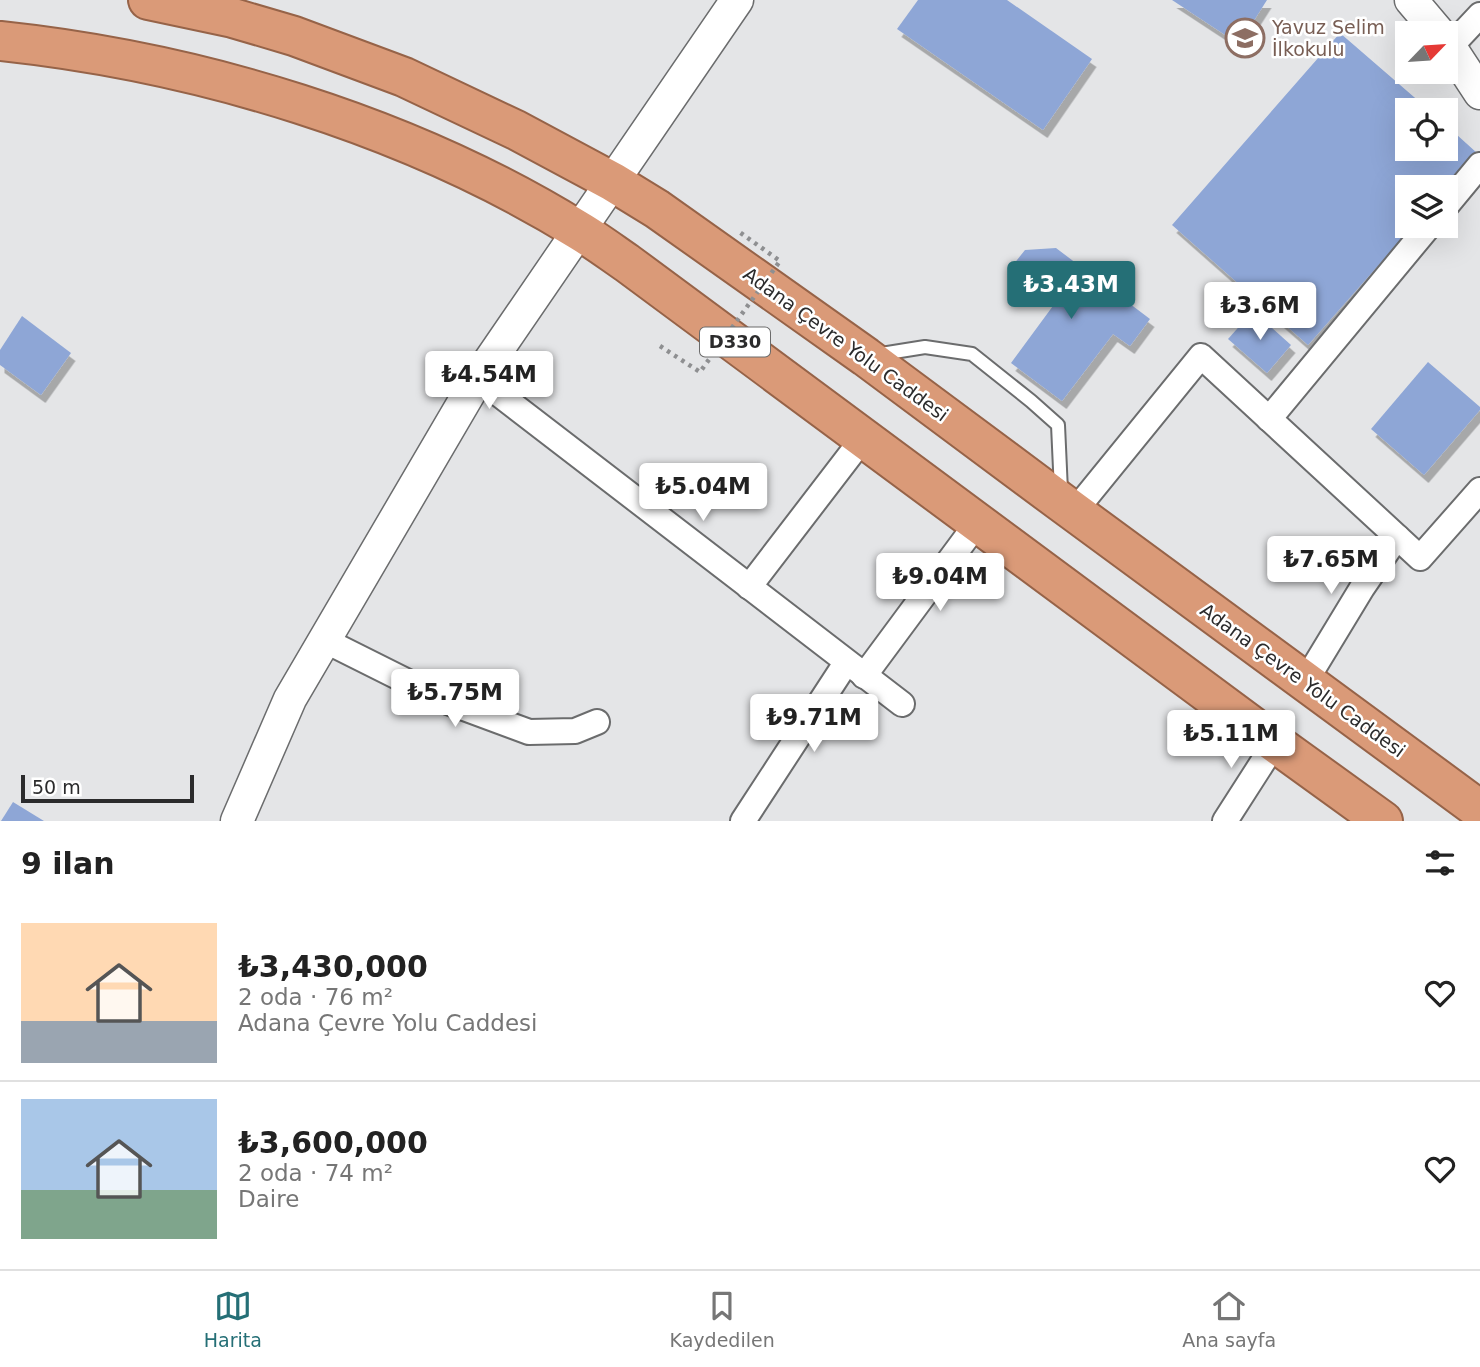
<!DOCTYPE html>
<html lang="tr">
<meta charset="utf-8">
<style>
body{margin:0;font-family:"DejaVu Sans",sans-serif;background:#f2f2f2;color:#222;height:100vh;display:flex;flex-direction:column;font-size:26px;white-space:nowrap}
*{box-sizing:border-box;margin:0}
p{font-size:23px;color:#767676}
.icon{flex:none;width:38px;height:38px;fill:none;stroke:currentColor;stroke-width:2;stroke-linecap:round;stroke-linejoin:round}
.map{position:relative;height:821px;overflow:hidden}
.sheet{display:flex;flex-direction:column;background:#fff;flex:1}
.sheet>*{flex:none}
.needle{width:46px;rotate:65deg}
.fabs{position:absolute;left:1395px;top:21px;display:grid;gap:14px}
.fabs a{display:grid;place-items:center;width:63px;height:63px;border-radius:0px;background:#fff;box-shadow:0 7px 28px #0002;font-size:35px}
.scale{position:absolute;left:21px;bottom:18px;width:173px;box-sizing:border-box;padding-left:7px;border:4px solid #2b2b2c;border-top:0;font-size:19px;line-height:24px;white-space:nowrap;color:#2b2b2c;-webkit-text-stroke:5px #fff;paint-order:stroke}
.price{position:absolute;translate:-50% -60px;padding:0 16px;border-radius:7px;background:#fff;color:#222;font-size:23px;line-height:46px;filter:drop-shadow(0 2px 4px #0008)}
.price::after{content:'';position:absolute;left:50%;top:42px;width:21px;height:16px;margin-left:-10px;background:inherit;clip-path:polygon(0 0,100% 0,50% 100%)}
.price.current{background:#256f76;color:#fff}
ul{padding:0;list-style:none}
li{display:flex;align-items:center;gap:21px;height:175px;padding:0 21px}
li+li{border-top:2px solid #e0e0e0}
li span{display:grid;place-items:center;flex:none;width:196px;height:140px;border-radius:0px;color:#555}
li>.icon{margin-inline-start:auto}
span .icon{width:84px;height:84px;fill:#fffc;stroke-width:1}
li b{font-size:30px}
h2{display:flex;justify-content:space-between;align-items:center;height:84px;padding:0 21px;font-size:30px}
.tab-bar{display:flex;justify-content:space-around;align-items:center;height:98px;border-top:2px solid #e0e0e0;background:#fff;font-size:19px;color:#767676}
.tab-bar a{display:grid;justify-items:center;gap:4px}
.tab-bar .current{color:#256f76}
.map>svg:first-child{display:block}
.building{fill:#8ea6d6;filter:url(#shadow)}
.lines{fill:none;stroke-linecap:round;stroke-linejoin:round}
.service-casing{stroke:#6b6c6d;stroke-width:16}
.minor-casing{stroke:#6b6c6d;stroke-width:28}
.tertiary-casing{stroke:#6b6c6d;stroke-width:35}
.trunk-casing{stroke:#966348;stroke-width:42}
.service{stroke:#fff;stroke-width:12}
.minor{stroke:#fff;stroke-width:24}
.tertiary{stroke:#fff;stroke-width:32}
.trunk{stroke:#da9a78;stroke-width:38}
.path-bridge{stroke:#8e8f91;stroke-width:4.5;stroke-dasharray:3.5 5;stroke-linecap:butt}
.labels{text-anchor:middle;stroke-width:5;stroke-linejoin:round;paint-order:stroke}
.shield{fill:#fff;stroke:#6b6b6b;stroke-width:2}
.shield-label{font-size:18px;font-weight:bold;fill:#2b2b2c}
.education-label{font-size:19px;fill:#785e54;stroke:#fff;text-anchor:start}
.street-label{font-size:19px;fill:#2b2b2c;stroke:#fff}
</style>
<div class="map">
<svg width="1480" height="821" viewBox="0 0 1480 821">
<defs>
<filter id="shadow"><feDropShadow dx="4.5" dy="8" stdDeviation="0" flood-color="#0004"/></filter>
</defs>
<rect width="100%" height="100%" fill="#e4e5e7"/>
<g class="building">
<polygon points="918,0 1007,0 1092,59 1043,130 897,29"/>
<polygon points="1172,0 1267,0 1239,44"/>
<polygon points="1340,33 1429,110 1407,110 1407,149 1446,149 1446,125 1477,153 1447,187 1407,187 1407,226 1413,226 1308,345 1172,225"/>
<polygon points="1056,248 1150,319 1130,346 1113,334 1062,401 1011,363 1061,295 1047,285 1041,294 1009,270 1025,250"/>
<polygon points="1253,311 1291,345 1267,373 1228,339"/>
<polygon points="22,316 71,353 41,395 0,365 0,350"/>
<polygon points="1428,362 1480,407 1480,410 1424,475 1371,429"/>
<polygon points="13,802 44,821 1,821"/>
</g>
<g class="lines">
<defs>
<polyline id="service" points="875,355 925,347 972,354 1031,401 1058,425 1061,491"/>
<g id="minor">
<polyline points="1450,47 1480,15"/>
<polyline points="1446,206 1480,165"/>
<polyline points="478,378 902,704"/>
<polyline points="1269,419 1429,226"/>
<polyline points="1074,512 1201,356 1420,558 1480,490"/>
<polyline points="749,587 864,437"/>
<polyline points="324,640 448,702 529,732 575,731 597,722"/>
<polyline points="864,676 978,522"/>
<polyline points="1305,682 1362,588 1397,537"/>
<polyline points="743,821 846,663"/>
<polyline points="1225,821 1275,743"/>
</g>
<g id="tertiary">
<polyline points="1411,0 1439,33"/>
<polyline points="1446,41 1480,93"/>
<polyline points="237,821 290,699 478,378 737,0"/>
</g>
<g id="trunk">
<polyline points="148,0 233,18 294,36 404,77 516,130 613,182 657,209 866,357 1061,502 1480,810"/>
<path d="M0 41C198 62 408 125 578 230 595 240 611 252 627 263L1275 743 1383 821"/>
</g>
</defs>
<use href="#service" class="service-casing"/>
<use href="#minor" class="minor-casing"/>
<use href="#tertiary" class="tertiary-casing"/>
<use href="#trunk" class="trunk-casing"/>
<use href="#service" class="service"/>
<use href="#minor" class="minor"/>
<use href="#tertiary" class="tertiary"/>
<use href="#trunk" class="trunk"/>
<polyline class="path-bridge" points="660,346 700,372 780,261 738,231"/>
</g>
<defs>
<symbol id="school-ring" viewBox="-11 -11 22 22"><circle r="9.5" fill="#fff" stroke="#8d6e63" stroke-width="1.5"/><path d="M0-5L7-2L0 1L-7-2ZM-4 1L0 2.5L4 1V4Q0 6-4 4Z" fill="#8d6e63"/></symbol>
</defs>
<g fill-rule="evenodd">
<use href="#school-ring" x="1223" y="16" width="44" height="44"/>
</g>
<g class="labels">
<rect class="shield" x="700" y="327.5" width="70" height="29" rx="5"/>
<g class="shield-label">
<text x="735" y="348">D330</text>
</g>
<g class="education-label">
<text x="1272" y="34">Yavuz Selim<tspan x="1272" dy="22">İlkokulu</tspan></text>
</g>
<g class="street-label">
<text transform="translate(846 344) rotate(36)" y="7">Adana Çevre Yolu Caddesi</text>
<text transform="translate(1303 680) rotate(36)" y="7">Adana Çevre Yolu Caddesi</text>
</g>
</g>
</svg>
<div class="fabs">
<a><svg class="needle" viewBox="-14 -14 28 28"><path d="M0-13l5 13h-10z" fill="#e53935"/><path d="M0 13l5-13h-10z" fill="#767676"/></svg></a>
<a><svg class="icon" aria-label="locate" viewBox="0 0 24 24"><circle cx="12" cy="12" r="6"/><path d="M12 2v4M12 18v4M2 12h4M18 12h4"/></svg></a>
<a><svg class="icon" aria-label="layers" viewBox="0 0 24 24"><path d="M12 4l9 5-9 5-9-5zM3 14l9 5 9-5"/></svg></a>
</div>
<div class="scale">50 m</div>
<b class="price current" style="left:1071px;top:321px">₺3.43M</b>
<b class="price" style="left:1260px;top:342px">₺3.6M</b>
<b class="price" style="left:489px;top:411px">₺4.54M</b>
<b class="price" style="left:703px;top:523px">₺5.04M</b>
<b class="price" style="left:1331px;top:596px">₺7.65M</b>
<b class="price" style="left:940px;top:613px">₺9.04M</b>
<b class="price" style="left:455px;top:729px">₺5.75M</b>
<b class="price" style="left:814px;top:754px">₺9.71M</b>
<b class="price" style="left:1231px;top:770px">₺5.11M</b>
</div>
<section class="sheet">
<h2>9 ilan<svg class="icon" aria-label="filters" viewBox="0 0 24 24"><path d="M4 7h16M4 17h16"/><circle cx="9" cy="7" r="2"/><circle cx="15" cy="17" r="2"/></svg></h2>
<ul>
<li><span style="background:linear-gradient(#ffd9b3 70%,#9aa5b1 0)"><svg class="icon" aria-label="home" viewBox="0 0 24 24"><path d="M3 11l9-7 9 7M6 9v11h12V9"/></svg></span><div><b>₺3,430,000</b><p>2 oda · 76 m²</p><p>Adana Çevre Yolu Caddesi</p></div><svg class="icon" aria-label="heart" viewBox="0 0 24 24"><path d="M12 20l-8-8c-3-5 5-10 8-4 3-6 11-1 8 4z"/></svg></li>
<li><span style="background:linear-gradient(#a9c7e8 65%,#7fa58c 0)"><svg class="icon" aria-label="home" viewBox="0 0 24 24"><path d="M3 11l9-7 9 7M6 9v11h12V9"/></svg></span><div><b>₺3,600,000</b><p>2 oda · 74 m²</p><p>Daire</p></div><svg class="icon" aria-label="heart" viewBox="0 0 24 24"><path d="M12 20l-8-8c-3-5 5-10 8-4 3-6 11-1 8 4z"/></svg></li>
</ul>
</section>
<nav class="tab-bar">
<a class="current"><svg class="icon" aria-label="map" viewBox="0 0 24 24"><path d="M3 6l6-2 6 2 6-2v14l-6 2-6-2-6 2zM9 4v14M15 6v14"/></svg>Harita</a>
<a><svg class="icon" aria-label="saved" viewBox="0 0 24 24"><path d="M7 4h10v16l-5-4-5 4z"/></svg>Kaydedilen</a>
<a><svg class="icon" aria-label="home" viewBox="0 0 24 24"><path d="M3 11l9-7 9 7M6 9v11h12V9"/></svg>Ana sayfa</a>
</nav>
